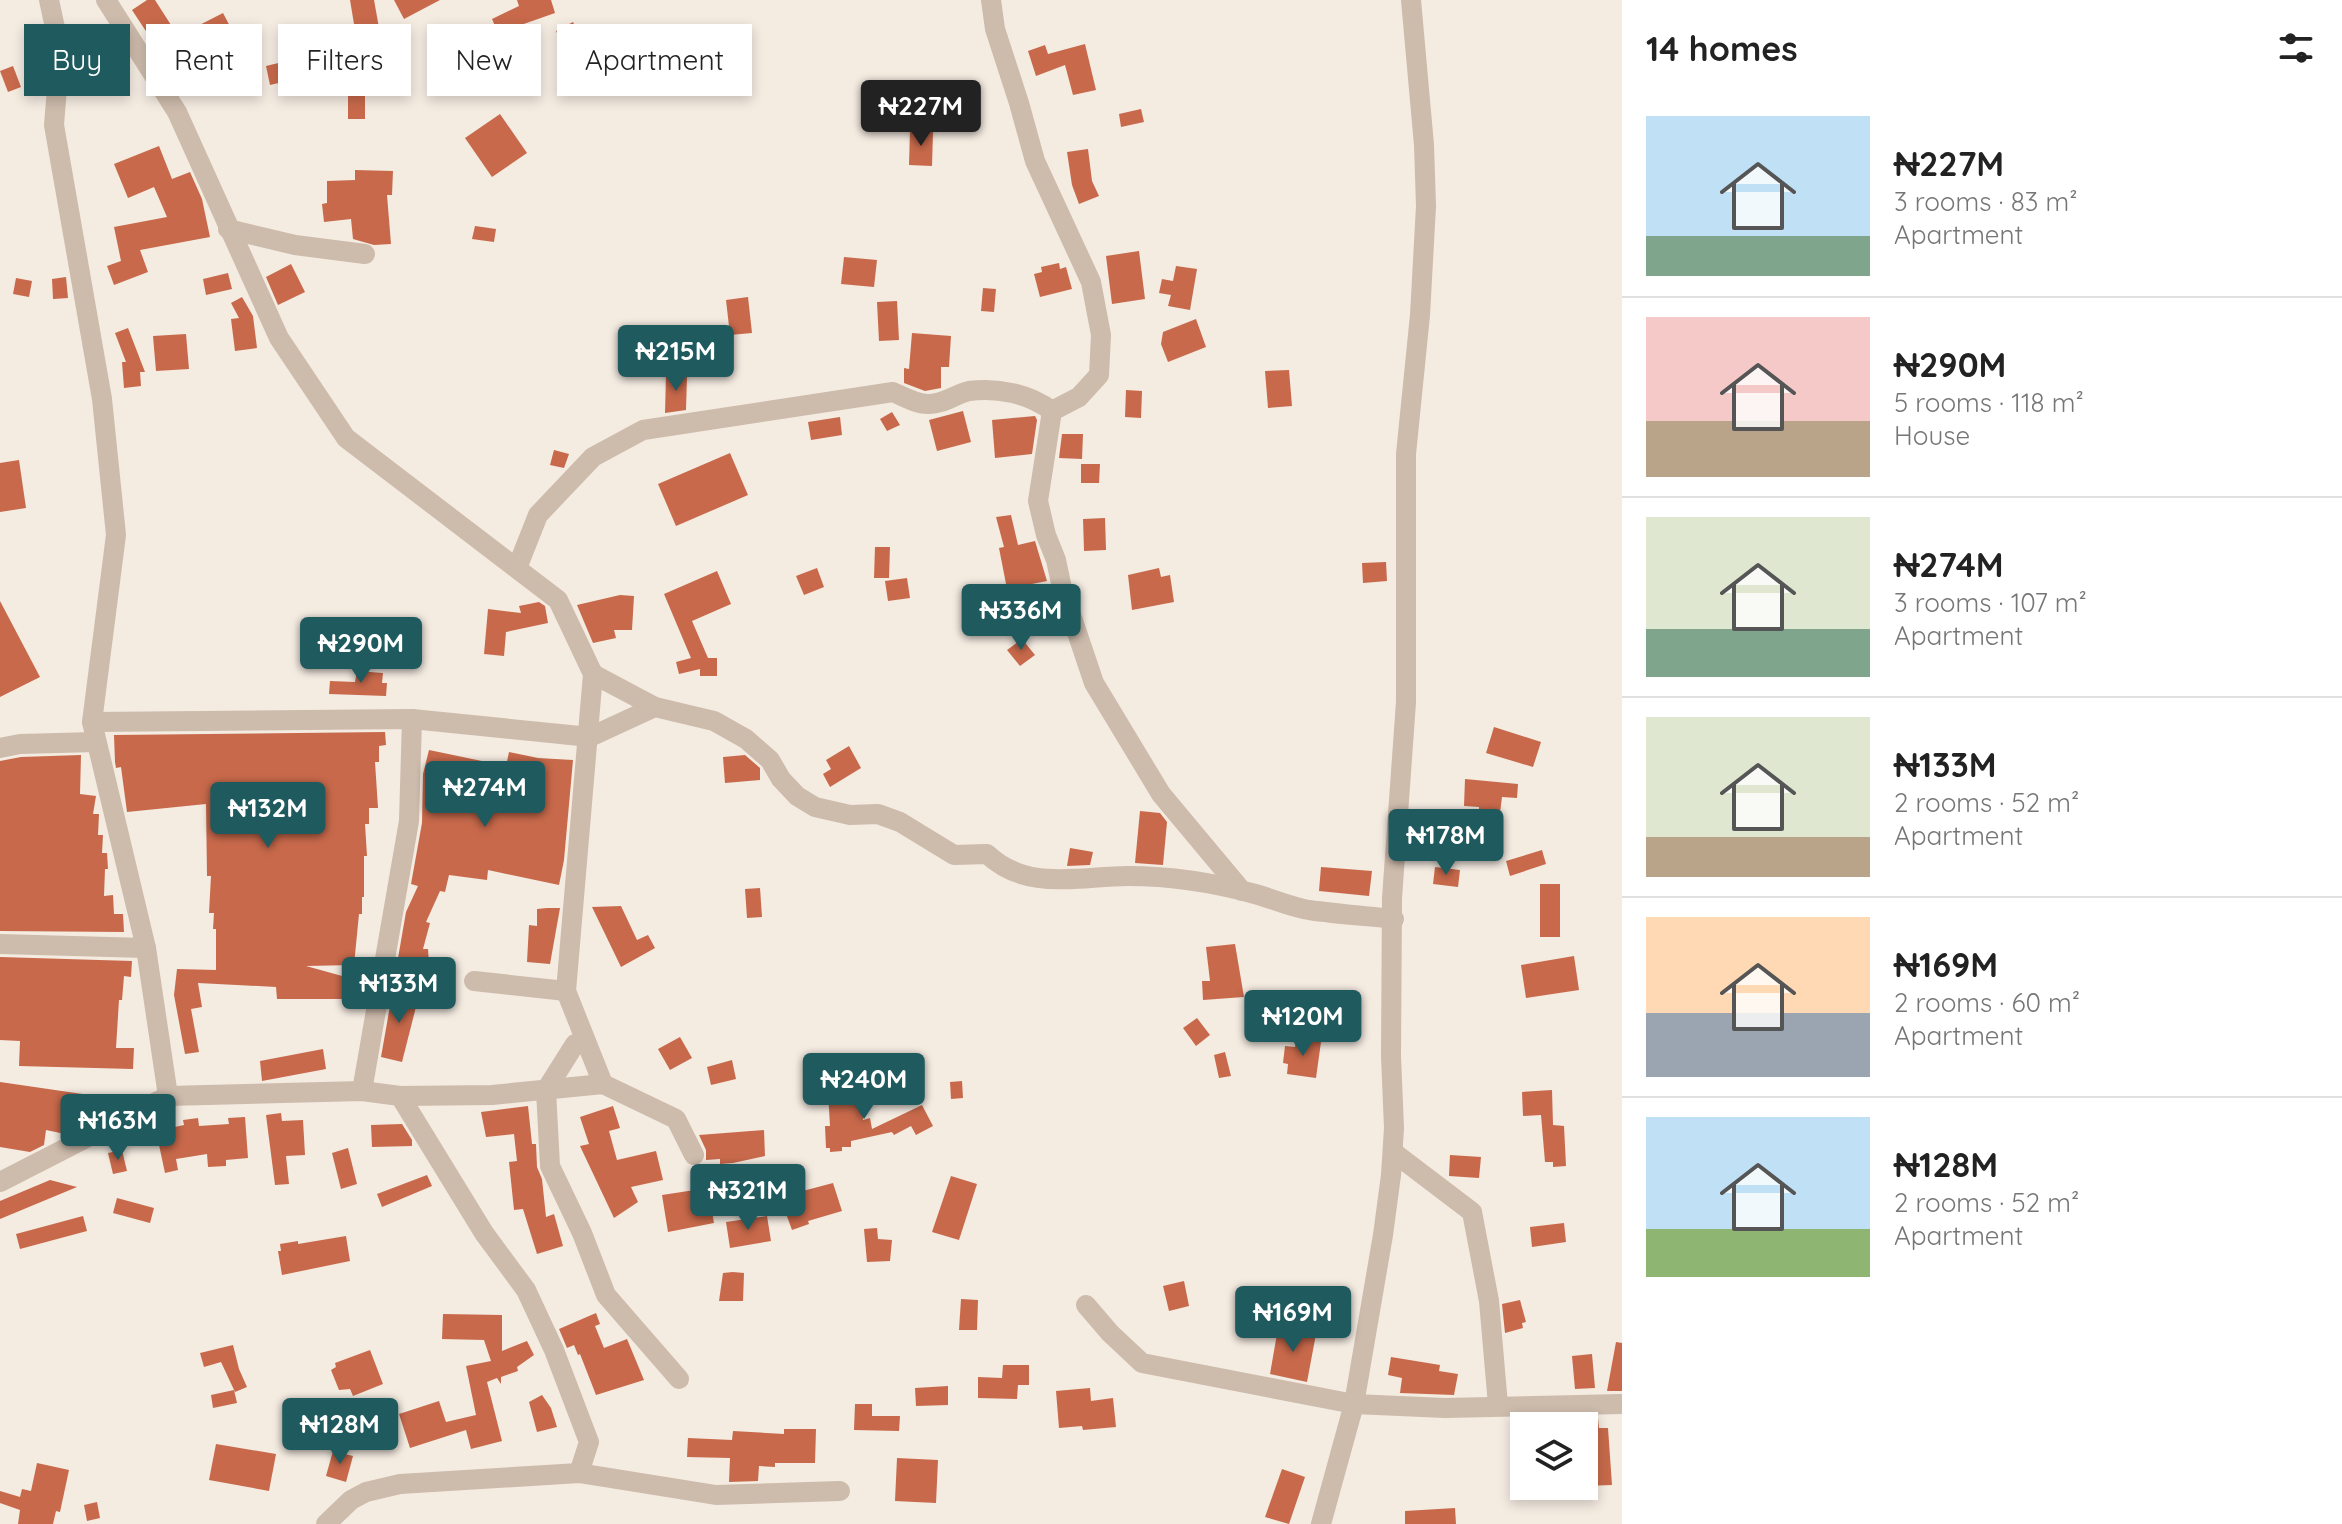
<!DOCTYPE html>
<meta charset="utf-8">
<style>
body{margin:0;font-family:Quicksand,sans-serif;background:#f2f2f2;color:#222;height:100vh;display:flex;flex-direction:column;font-size:30px;white-space:nowrap}
*{box-sizing:border-box;margin:0}
p{font-size:26px;color:#767676}
.icon{flex:none;width:44px;height:44px;fill:none;stroke:currentColor;stroke-width:2;stroke-linecap:round;stroke-linejoin:round}
.map{position:relative;flex:1;overflow:hidden}
.drawer{display:flex;flex-direction:column;background:#fff;width:720px}
.drawer>*{flex:none}
.top-card{position:absolute;left:24px;top:24px;width:760px;height:72px;display:flex;gap:16px}
.fabs{position:absolute;left:1510px;top:1412px;display:grid;gap:16px}
.fabs a{display:grid;place-items:center;width:88px;height:88px;border-radius:0px;background:#fff;box-shadow:0 4px 12px #0003;font-size:40px}
.price{position:absolute;translate:-50% -68px;padding:0 18px;border-radius:8px;background:#1f5a5e;color:#fff;font-size:26px;line-height:52px;filter:drop-shadow(0 2px 4px #0008)}
.price::after{content:'';position:absolute;left:50%;top:48px;width:24px;height:18px;margin-left:-12px;background:inherit;clip-path:polygon(0 0,100% 0,50% 100%)}
.price.active{background:#222;color:#fff}
ul{padding:0;list-style:none}
li{display:flex;align-items:center;gap:24px;height:200px;padding:0 24px}
li+li{border-top:2px solid #e0e0e0}
li span{display:grid;place-items:center;flex:none;width:224px;height:160px;border-radius:0px;color:#555}
li>.icon{margin-inline-start:auto}
span .icon{width:96px;height:96px;fill:#fffc;stroke-width:1}
li b{font-size:34px}
h2{display:flex;justify-content:space-between;align-items:center;height:96px;padding:0 24px;font-size:34px}
.chip{padding:0 28px;border-radius:0px;background:#fff;box-shadow:0 4px 12px #0003;font-size:28px;line-height:72px}
.chip.active{background:#1f5a5e;color:#fff}
main{display:flex;flex:1;min-height:0}
.map>svg:first-child{display:block}
.building{fill:#c8694b}
.lines{fill:none;stroke-linecap:round;stroke-linejoin:round}
.minor{stroke:#cdbbac;stroke-width:20}
</style>
<main>
<div class="map">
<svg width="1622" height="1524" viewBox="0 0 1622 1524">
<rect width="100%" height="100%" fill="#f4ebe1"/>
<g class="building">
<polygon points="147,0 155,0 178,36 223,13 245,55 211,73 201,54 178,68 164,44 157,48 132,10"/>
<polygon points="350,0 374,0 383,50 359,54"/>
<polygon points="394,0 440,0 404,19"/>
<polygon points="517,0 551,0 555,13 498,33 492,19 519,6"/>
<polygon points="573,22 578,33 574,35 585,63 574,68 556,31"/>
<polygon points="1085,44 1096,90 1073,95 1065,65 1036,76 1028,51 1045,45 1048,54"/>
<polygon points="299,58 304,77 270,85 266,66"/>
<polygon points="13,66 21,87 8,92 0,71"/>
<rect x="348" y="88" width="17" height="31"/>
<polygon points="1141,109 1144,122 1121,127 1119,114"/>
<polygon points="500,114 527,153 492,177 465,138"/>
<polygon points="910,131 933,132 932,166 909,165"/>
<polygon points="159,146 172,179 190,172 202,199 210,237 140,250 148,272 114,285 107,266 121,261 114,227 167,217 154,187 128,198 114,164"/>
<polygon points="1088,149 1092,181 1099,196 1079,204 1072,185 1067,152"/>
<polygon points="355,170 393,171 392,195 387,195 391,244 374,245 353,239 351,219 324,222 322,204 327,203 327,181 355,180"/>
<polygon points="475,226 496,229 494,242 472,239"/>
<polygon points="1139,251 1145,299 1112,304 1106,256"/>
<polygon points="844,257 877,260 874,287 841,284"/>
<polygon points="1059,263 1060,269 1066,267 1072,289 1040,297 1034,274 1042,272 1041,267"/>
<polygon points="291,264 305,292 278,305 266,277"/>
<polygon points="1176,266 1197,269 1190,310 1168,306 1171,295 1159,293 1162,279 1173,281"/>
<polygon points="228,273 232,289 206,295 203,279"/>
<polygon points="66,277 68,298 53,299 52,279"/>
<polygon points="16,278 32,281 29,297 13,294"/>
<polygon points="983,288 996,289 994,312 981,311"/>
<polygon points="242,297 253,316 257,348 235,351 231,319 239,318 231,303"/>
<polygon points="748,297 752,333 730,335 726,300"/>
<polygon points="897,301 899,340 879,341 877,302"/>
<polygon points="1196,319 1206,347 1168,362 1161,344 1163,332"/>
<polygon points="128,328 145,372 140,372 141,386 124,388 122,362 126,362 115,333"/>
<polygon points="912,333 951,336 949,367 941,367 941,388 925,391 904,383 904,368 909,369"/>
<polygon points="186,334 189,369 156,371 153,336"/>
<polygon points="1289,370 1292,406 1268,408 1265,371"/>
<polygon points="666,375 687,376 686,410 665,413"/>
<polygon points="1126,390 1142,391 1141,418 1125,417"/>
<polygon points="963,411 971,442 937,451 929,420"/>
<polygon points="892,412 900,425 887,431 880,419"/>
<polygon points="1035,416 1037,420 1032,454 995,458 992,420"/>
<polygon points="840,417 842,435 811,440 808,422"/>
<polygon points="1062,434 1083,434 1082,459 1059,458"/>
<polygon points="554,450 569,454 564,468 550,465"/>
<polygon points="730,453 748,495 676,526 658,484"/>
<polygon points="19,460 26,508 0,512 0,463"/>
<polygon points="1081,464 1100,464 1099,483 1081,483"/>
<polygon points="1011,515 1018,545 1035,541 1047,581 1007,589 999,548 1004,547 996,517"/>
<polygon points="1105,518 1106,550 1084,551 1083,519"/>
<polygon points="875,547 890,547 889,578 874,578"/>
<polygon points="1386,562 1387,581 1363,583 1362,563"/>
<polygon points="817,568 824,587 804,595 796,576"/>
<polygon points="1159,568 1161,577 1170,575 1174,602 1132,610 1128,575"/>
<polygon points="717,571 731,604 692,621 708,658 717,658 717,676 700,676 700,669 679,674 676,662 691,658 664,594"/>
<polygon points="907,578 910,598 888,601 885,581"/>
<polygon points="969,588 985,588 985,605 970,606"/>
<polygon points="620,595 634,596 632,630 614,630 616,638 593,643 577,605"/>
<polygon points="0,601 40,677 0,697"/>
<polygon points="539,602 545,606 548,623 506,632 504,656 484,654 488,609 521,613 519,606"/>
<polygon points="1022,639 1035,655 1020,666 1007,650"/>
<polygon points="357,671 383,673 382,683 387,683 386,696 329,694 330,681 355,682"/>
<polygon points="1494,727 1541,742 1533,767 1486,753"/>
<polygon points="385,732 386,745 379,746 379,762 375,762 378,808 369,808 369,824 365,824 367,856 364,856 364,897 362,897 362,914 359,914 354,965 306,966 353,979 353,999 277,999 276,987 198,983 202,1007 191,1009 199,1052 185,1054 174,995 177,969 216,970 216,929 213,929 214,913 209,913 211,876 207,876 206,804 127,812 121,767 116,768 115,762 114,735"/>
<polygon points="849,746 861,768 830,787 823,774 831,769 826,760"/>
<polygon points="429,750 506,766 509,752 538,758 573,760 564,860 559,885 488,870 487,880 449,875 445,892 440,891 426,922 430,923 423,949 428,949 429,963 397,964 406,912 418,886 411,884 422,823 423,774"/>
<polygon points="81,755 80,794 96,796 93,814 99,814 98,835 103,835 102,853 107,853 108,869 105,869 104,896 113,895 114,914 123,914 124,932 0,931 0,761 21,757"/>
<polygon points="745,755 760,768 760,780 725,783 723,757"/>
<polygon points="1465,779 1518,784 1517,798 1502,797 1500,813 1479,811 1479,807 1464,806"/>
<polygon points="1140,811 1160,813 1167,822 1163,865 1135,863"/>
<polygon points="1070,848 1093,852 1090,865 1067,866"/>
<polygon points="1542,850 1546,864 1510,876 1506,861"/>
<polygon points="1321,867 1372,871 1369,896 1319,891"/>
<polygon points="1435,867 1460,870 1458,887 1433,884"/>
<rect x="1540" y="884" width="20" height="53"/>
<polygon points="760,888 762,917 747,918 745,889"/>
<polygon points="621,906 637,940 648,935 655,948 621,967 592,907"/>
<polygon points="547,908 560,908 550,964 527,962 529,925 537,926 537,909"/>
<polygon points="1235,944 1244,997 1203,1000 1202,981 1210,981 1206,947"/>
<polygon points="1574,956 1579,990 1526,998 1521,965"/>
<polygon points="0,957 132,961 131,977 124,976 122,1000 119,1000 116,1048 134,1048 133,1069 19,1066 20,1041 0,1040"/>
<polygon points="393,989 419,995 402,1062 381,1057"/>
<polygon points="1197,1018 1210,1035 1196,1046 1183,1028"/>
<polygon points="680,1037 692,1058 670,1070 658,1049"/>
<polygon points="1296,1039 1321,1042 1316,1078 1287,1074 1288,1064 1283,1063 1285,1046 1295,1047"/>
<polygon points="323,1049 326,1069 262,1081 260,1061"/>
<polygon points="1225,1052 1231,1076 1219,1078 1214,1055"/>
<polygon points="732,1060 736,1079 711,1085 707,1067"/>
<polygon points="962,1081 963,1098 951,1099 950,1082"/>
<polygon points="0,1082 110,1098 91,1111 78,1109 74,1129 65,1134 46,1130 44,1145 30,1152 0,1147"/>
<polygon points="1552,1090 1553,1125 1564,1126 1566,1166 1553,1167 1553,1162 1545,1162 1541,1115 1523,1116 1522,1092"/>
<polygon points="862,1091 863,1120 870,1118 872,1129 922,1105 933,1126 916,1135 911,1126 894,1135 892,1132 851,1141 851,1147 842,1147 842,1151 830,1152 830,1148 826,1148 825,1126 830,1126 828,1092"/>
<polygon points="528,1106 532,1144 536,1144 537,1167 542,1179 546,1217 554,1214 563,1246 537,1254 523,1209 514,1210 509,1162 517,1161 514,1134 486,1137 481,1112"/>
<polygon points="613,1106 620,1128 609,1131 617,1160 656,1151 663,1180 631,1187 638,1202 614,1218 580,1146 589,1144 580,1117"/>
<polygon points="281,1113 282,1121 303,1120 305,1155 286,1156 289,1184 275,1185 266,1115"/>
<polygon points="245,1117 248,1158 226,1160 226,1166 208,1167 207,1154 176,1159 178,1170 165,1173 156,1131 184,1125 183,1120 198,1118 199,1126 229,1124 228,1118"/>
<polygon points="402,1124 412,1140 412,1146 372,1147 371,1125"/>
<polygon points="764,1130 765,1156 733,1163 720,1164 720,1159 706,1160 706,1150 699,1135"/>
<polygon points="348,1148 357,1184 341,1189 332,1153"/>
<polygon points="122,1150 127,1171 113,1174 108,1153"/>
<polygon points="1450,1155 1481,1157 1479,1178 1449,1176"/>
<polygon points="427,1175 432,1186 382,1207 377,1194"/>
<polygon points="951,1176 977,1184 959,1240 932,1232"/>
<polygon points="50,1180 77,1187 0,1219 0,1201"/>
<polygon points="833,1183 842,1211 808,1221 809,1224 792,1230 780,1197"/>
<polygon points="708,1188 714,1223 668,1232 662,1195"/>
<polygon points="117,1198 154,1208 150,1223 113,1213"/>
<polygon points="83,1216 87,1231 20,1249 16,1234"/>
<polygon points="767,1216 771,1241 730,1248 726,1222"/>
<polygon points="1564,1223 1566,1242 1532,1247 1530,1227"/>
<polygon points="877,1228 878,1239 892,1240 890,1261 867,1262 864,1229"/>
<polygon points="346,1236 350,1261 282,1275 278,1251 281,1251 280,1244 298,1241 298,1244"/>
<polygon points="733,1272 744,1273 743,1301 719,1301 723,1273"/>
<polygon points="1184,1281 1189,1306 1169,1311 1163,1286"/>
<polygon points="961,1299 978,1300 977,1330 959,1330"/>
<polygon points="1520,1300 1526,1322 1522,1323 1523,1328 1505,1333 1502,1304"/>
<polygon points="596,1313 600,1324 595,1326 604,1348 627,1339 644,1380 596,1395 580,1354 578,1355 574,1345 567,1348 559,1329"/>
<polygon points="443,1314 502,1315 502,1351 527,1341 534,1355 517,1367 518,1371 501,1377 501,1384 497,1378 487,1382 502,1441 471,1449 466,1430 410,1448 399,1414 439,1401 446,1422 476,1415 466,1366 491,1361 484,1340 442,1339"/>
<polygon points="1278,1328 1316,1334 1307,1382 1270,1374"/>
<polygon points="1616,1342 1622,1343 1622,1391 1607,1391"/>
<polygon points="233,1345 239,1369 247,1387 235,1392 221,1362 204,1367 200,1353"/>
<polygon points="370,1350 383,1384 353,1396 350,1389 339,1390 331,1370 336,1367 335,1363"/>
<polygon points="1592,1354 1595,1388 1575,1389 1572,1356"/>
<polygon points="1391,1357 1440,1365 1439,1371 1458,1374 1454,1395 1400,1393 1402,1378 1388,1375"/>
<polygon points="1003,1365 1029,1365 1029,1385 1018,1385 1017,1399 978,1398 978,1377 1002,1378"/>
<polygon points="948,1386 948,1405 916,1406 915,1388"/>
<polygon points="1090,1388 1091,1401 1113,1398 1116,1427 1083,1430 1082,1426 1059,1428 1056,1391"/>
<polygon points="234,1390 237,1403 213,1408 211,1395"/>
<polygon points="542,1395 551,1408 557,1427 537,1432 529,1402"/>
<polygon points="855,1404 872,1404 872,1416 900,1416 899,1431 854,1430"/>
<polygon points="1574,1418 1598,1418 1599,1428 1608,1428 1612,1485 1584,1486 1584,1470 1596,1469 1595,1433 1584,1433 1584,1426 1573,1426"/>
<polygon points="784,1429 816,1429 815,1463 775,1463 775,1467 759,1466 758,1481 729,1482 730,1458 687,1457 688,1438 732,1440 733,1431 784,1434"/>
<polygon points="216,1444 276,1454 269,1491 209,1480"/>
<polygon points="333,1451 353,1456 346,1482 326,1476"/>
<polygon points="897,1458 938,1460 936,1503 895,1501"/>
<polygon points="37,1463 69,1470 60,1512 56,1511 53,1524 18,1524 20,1510 0,1503 0,1491 20,1497 22,1489 31,1491"/>
<polygon points="1282,1469 1305,1477 1289,1524 1265,1517"/>
<polygon points="97,1502 100,1518 87,1521 84,1505"/>
<polygon points="1455,1508 1456,1524 1405,1524 1405,1511"/>
</g>
<g class="lines">
<g class="minor">
<polyline points="49,0 60,51 54,125 102,399 116,535 92,722 146,948 168,1096"/>
<polyline points="106,0 177,112 279,338 346,438 558,600 593,674 566,991 603,1084"/>
<polyline points="991,0 995,29 1019,103 1035,161 1091,282 1101,335 1099,375 1079,397 1052,411 1038,501 1046,535 1056,560 1062,588 1094,683 1161,794 1242,891"/>
<polyline points="1411,0 1424,145 1426,206 1420,315 1406,454 1406,702 1392,898 1391,1056 1394,1128 1391,1175 1383,1235 1354,1404 1445,1408 1622,1404"/>
<polyline points="228,229 295,245 365,254"/>
<path d="M517 568 538 515 593 457 643 430 893 392C904 397 916 404 928 404 942 405 956 394 969 391 998 387 1029 394 1052 411"/>
<path d="M593 674 655 707 714 721 746 739 770 760 781 779 797 796 815 807 850 815 878 814 900 822 954 855 987 854C1027 892 1079 876 1128 876 1170 876 1215 883 1255 894 1273 899 1291 907 1309 910 1337 914 1366 916 1394 919"/>
<polyline points="92,722 412,719 590,737 655,707"/>
<polyline points="0,748 20,744 96,742"/>
<polyline points="0,944 146,948"/>
<polyline points="474,981 566,991"/>
<polyline points="575,1044 546,1090 550,1166 582,1233 606,1295 679,1379"/>
<polyline points="362,1091 409,821 412,719"/>
<polyline points="400,1096 492,1095 603,1084 676,1119 694,1155"/>
<polyline points="1393,1152 1472,1212 1489,1301 1498,1405"/>
<polyline points="0,1182 168,1096 362,1091 400,1096 484,1233 526,1290 554,1350 589,1442 579,1473"/>
<polyline points="1086,1305 1110,1333 1142,1363 1354,1404 1321,1524"/>
<polyline points="326,1524 351,1500 366,1492 400,1484 579,1473 716,1495 840,1491"/>
</g>
</g>
</svg>
<div class="fabs">
<a><svg class="icon" aria-label="layers" viewBox="0 0 24 24"><path d="M12 4l9 5-9 5-9-5zM3 14l9 5 9-5"/></svg></a>
</div>
<b class="price active" style="left:921px;top:148px">₦227M</b>
<b class="price" style="left:676px;top:393px">₦215M</b>
<b class="price" style="left:1021px;top:652px">₦336M</b>
<b class="price" style="left:361px;top:685px">₦290M</b>
<b class="price" style="left:485px;top:829px">₦274M</b>
<b class="price" style="left:268px;top:850px">₦132M</b>
<b class="price" style="left:1446px;top:877px">₦178M</b>
<b class="price" style="left:399px;top:1025px">₦133M</b>
<b class="price" style="left:1303px;top:1058px">₦120M</b>
<b class="price" style="left:864px;top:1121px">₦240M</b>
<b class="price" style="left:118px;top:1162px">₦163M</b>
<b class="price" style="left:748px;top:1232px">₦321M</b>
<b class="price" style="left:1293px;top:1354px">₦169M</b>
<b class="price" style="left:340px;top:1466px">₦128M</b>
<div class="top-card">
<a class="chip active">Buy</a>
<a class="chip">Rent</a>
<a class="chip">Filters</a>
<a class="chip">New</a>
<a class="chip">Apartment</a>
</div>
</div>
<section class="drawer">
<h2>14 homes<svg class="icon" aria-label="filters" viewBox="0 0 24 24"><path d="M4 7h16M4 17h16"/><circle cx="9" cy="7" r="2"/><circle cx="15" cy="17" r="2"/></svg></h2>
<ul>
<li><span style="background:linear-gradient(#bfe0f5 75%,#7fa58c 0)"><svg class="icon" aria-label="home" viewBox="0 0 24 24"><path d="M3 11l9-7 9 7M6 9v11h12V9"/></svg></span><div><b>₦227M</b><p>3 rooms · 83 m²</p><p>Apartment</p></div></li>
<li><span style="background:linear-gradient(#f6c9c9 65%,#b9a48a 0)"><svg class="icon" aria-label="home" viewBox="0 0 24 24"><path d="M3 11l9-7 9 7M6 9v11h12V9"/></svg></span><div><b>₦290M</b><p>5 rooms · 118 m²</p><p>House</p></div></li>
<li><span style="background:linear-gradient(#dfe7d0 70%,#7fa58c 0)"><svg class="icon" aria-label="home" viewBox="0 0 24 24"><path d="M3 11l9-7 9 7M6 9v11h12V9"/></svg></span><div><b>₦274M</b><p>3 rooms · 107 m²</p><p>Apartment</p></div></li>
<li><span style="background:linear-gradient(#dfe7d0 75%,#b9a48a 0)"><svg class="icon" aria-label="home" viewBox="0 0 24 24"><path d="M3 11l9-7 9 7M6 9v11h12V9"/></svg></span><div><b>₦133M</b><p>2 rooms · 52 m²</p><p>Apartment</p></div></li>
<li><span style="background:linear-gradient(#ffd9b3 60%,#9aa5b1 0)"><svg class="icon" aria-label="home" viewBox="0 0 24 24"><path d="M3 11l9-7 9 7M6 9v11h12V9"/></svg></span><div><b>₦169M</b><p>2 rooms · 60 m²</p><p>Apartment</p></div></li>
<li><span style="background:linear-gradient(#bfe0f5 70%,#8fb573 0)"><svg class="icon" aria-label="home" viewBox="0 0 24 24"><path d="M3 11l9-7 9 7M6 9v11h12V9"/></svg></span><div><b>₦128M</b><p>2 rooms · 52 m²</p><p>Apartment</p></div></li>
</ul>
</section>
</main>
